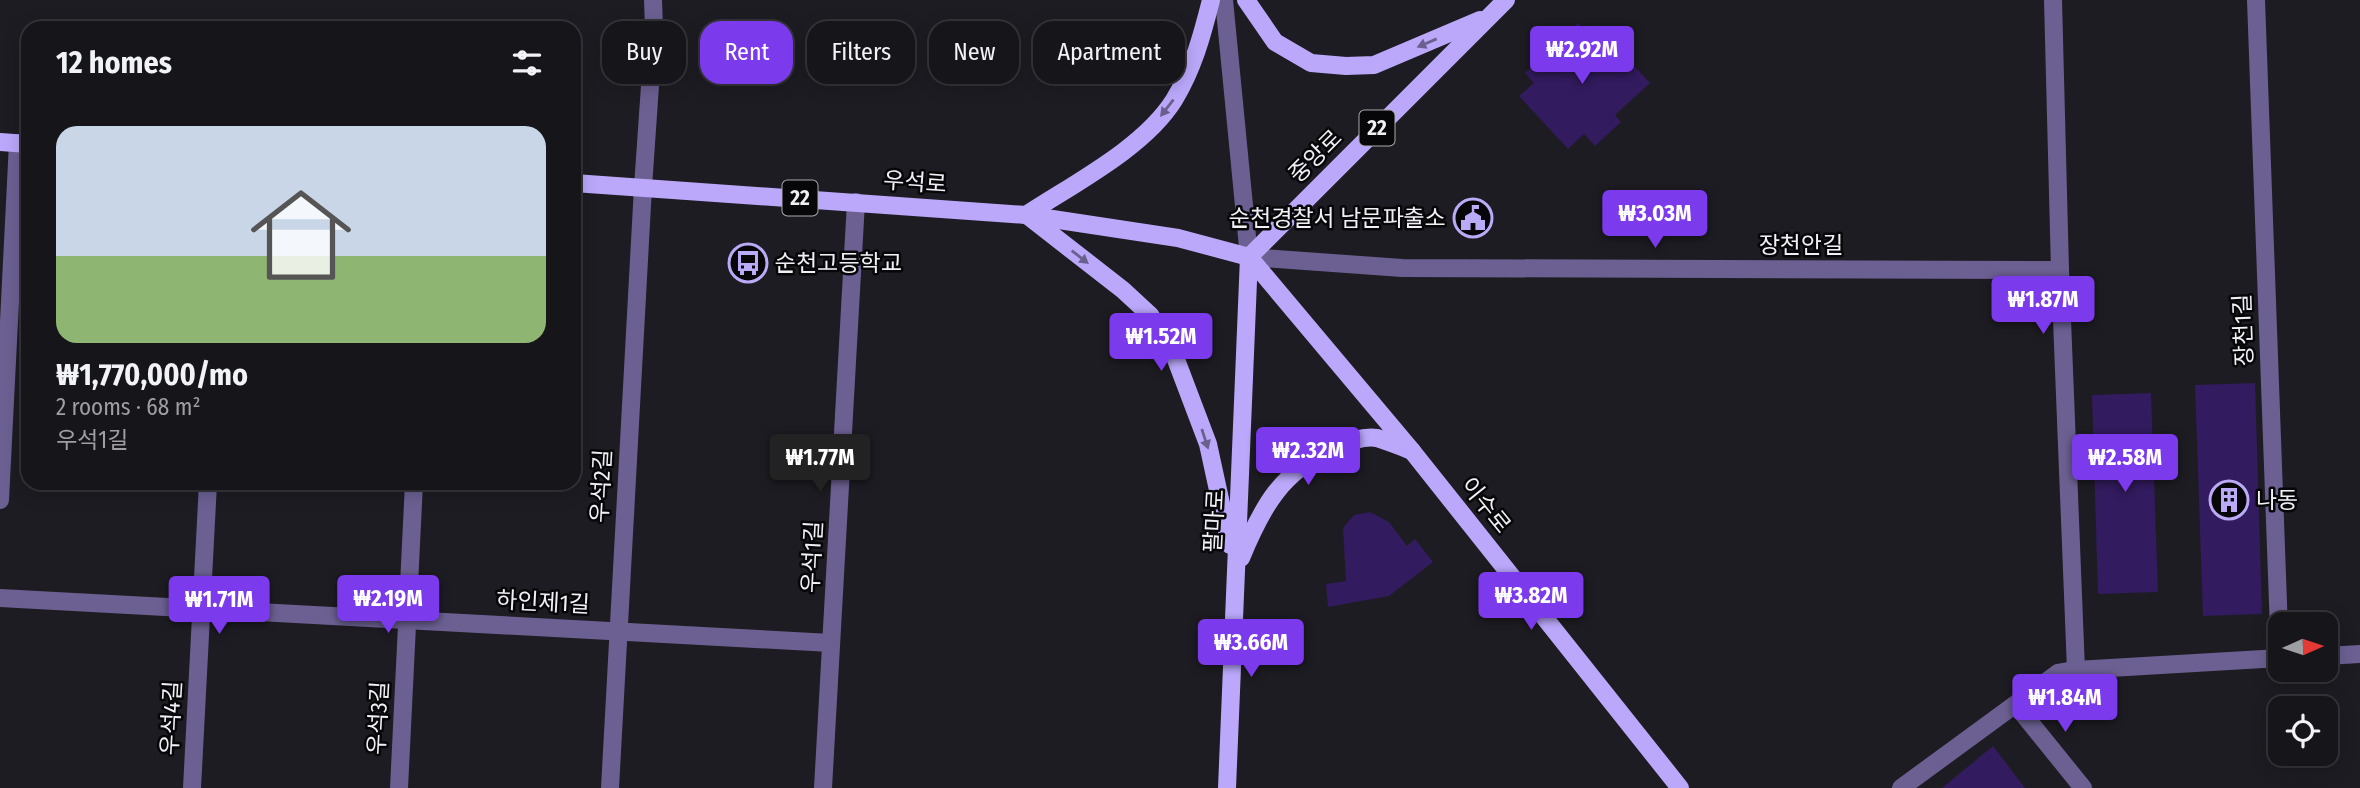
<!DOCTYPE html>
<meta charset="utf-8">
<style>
body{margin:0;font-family:"Fira Sans Condensed","Noto Sans KR",sans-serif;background:#232227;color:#f1f3f6;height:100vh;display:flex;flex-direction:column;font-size:26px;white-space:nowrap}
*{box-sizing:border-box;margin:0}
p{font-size:23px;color:#9e9fa2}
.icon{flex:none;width:38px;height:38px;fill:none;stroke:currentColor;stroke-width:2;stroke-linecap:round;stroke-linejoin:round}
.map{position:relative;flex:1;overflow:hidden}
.panel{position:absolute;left:21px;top:21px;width:560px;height:469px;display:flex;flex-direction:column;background:#16151a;border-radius:21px;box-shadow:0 4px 18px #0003,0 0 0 2px #353439}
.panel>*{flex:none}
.top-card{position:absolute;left:602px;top:21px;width:665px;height:63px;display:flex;gap:14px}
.needle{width:46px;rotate:87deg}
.tools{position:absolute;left:2268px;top:612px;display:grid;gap:14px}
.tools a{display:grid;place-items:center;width:70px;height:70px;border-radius:14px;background:#16151a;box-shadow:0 4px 18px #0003,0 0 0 2px #353439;font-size:35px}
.price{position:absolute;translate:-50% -60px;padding:0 16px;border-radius:7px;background:#7c3aed;color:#fff;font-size:23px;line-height:46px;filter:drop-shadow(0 2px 4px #0008)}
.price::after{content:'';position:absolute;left:50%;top:42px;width:21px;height:16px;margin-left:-10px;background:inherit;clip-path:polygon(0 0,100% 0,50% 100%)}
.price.current{background:#222;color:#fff}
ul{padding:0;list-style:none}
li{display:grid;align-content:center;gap:14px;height:371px;padding:0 35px}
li+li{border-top:2px solid #353439}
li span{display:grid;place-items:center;height:217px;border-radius:21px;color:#555}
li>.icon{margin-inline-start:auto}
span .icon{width:126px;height:126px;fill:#fffc;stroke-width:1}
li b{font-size:30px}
h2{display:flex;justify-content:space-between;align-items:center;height:84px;padding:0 35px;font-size:30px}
.tag{padding:0 24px;border-radius:21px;background:#16151a;box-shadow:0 4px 18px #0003,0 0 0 2px #353439;font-size:24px;line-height:63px}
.tag.current{background:#7c3aed;color:#fff}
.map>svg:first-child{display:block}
.building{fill:#321b5e}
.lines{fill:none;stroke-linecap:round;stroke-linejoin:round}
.minor{stroke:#6c6092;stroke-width:18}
.major{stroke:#bba8fb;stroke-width:18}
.oneway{fill:#6a608e}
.labels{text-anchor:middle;stroke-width:5;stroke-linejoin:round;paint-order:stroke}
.shield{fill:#070709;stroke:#abaaae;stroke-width:2}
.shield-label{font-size:21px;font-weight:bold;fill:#f1f0f5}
.street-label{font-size:23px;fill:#f1f0f5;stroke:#070709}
.poi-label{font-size:23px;fill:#f1f0f5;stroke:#070709;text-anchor:start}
</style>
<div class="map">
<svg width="2360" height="788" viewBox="0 0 2360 788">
<rect width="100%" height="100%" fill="#1d1c22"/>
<g class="building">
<polygon points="1578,23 1588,33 1596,25 1650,83 1615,115 1621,122 1595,146 1584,134 1568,149 1519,96 1534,83 1525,73"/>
<polygon points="2255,383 2262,614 2203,616 2195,385"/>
<polygon points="2151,393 2158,592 2098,594 2092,395"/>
<polygon points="1370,512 1389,522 1407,546 1415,539 1433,562 1389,596 1328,607 1326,584 1346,581 1343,528 1354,515"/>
<polygon points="1993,746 2025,788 1942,788"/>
</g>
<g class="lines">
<g class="minor">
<polyline points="1224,0 1249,257 1402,268 2060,270"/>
<polyline points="2053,0 2060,270 2076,670"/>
<polyline points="2256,0 2280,658"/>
<polyline points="0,500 18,143"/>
<polyline points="0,598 831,643"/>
<polyline points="2326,656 2360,654"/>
<polyline points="2016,705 2083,788"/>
<polyline points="192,788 208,483"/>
<polyline points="399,788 414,483"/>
<polyline points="610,788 643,187 654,28 653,0"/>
<polyline points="823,788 856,202"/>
<polyline points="1901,788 2058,673 2076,670 2280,658"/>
</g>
<g class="major">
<polyline points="1246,0 1275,42 1311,63 1346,66 1374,65 1480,20"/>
<polyline points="0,142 28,144"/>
<polyline points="574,183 1026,215 1178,238 1249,257"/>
<path d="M1026 215C1073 184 1144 148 1174 100 1193 69 1202 36 1211 0"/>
<polyline points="1028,216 1123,290 1150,315 1172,349 1208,444 1230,545"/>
<polyline points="1249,257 1412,451 1680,788"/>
<polyline points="1249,257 1506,0"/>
<path d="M1241 558C1262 507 1282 470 1335 448 1348 442 1362 436 1377 438 1388 441 1401 447 1412 451"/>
<polyline points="1227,788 1249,257"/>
</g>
</g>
<defs><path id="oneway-solid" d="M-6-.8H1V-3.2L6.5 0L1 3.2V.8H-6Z" transform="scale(1.75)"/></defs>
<g class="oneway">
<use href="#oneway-solid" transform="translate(1427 43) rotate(157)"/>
<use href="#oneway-solid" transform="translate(1167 108) rotate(128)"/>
<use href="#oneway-solid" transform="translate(1080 257) rotate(38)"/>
<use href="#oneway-solid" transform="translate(1205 439) rotate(72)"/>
</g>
<defs>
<symbol id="civic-ring" viewBox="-11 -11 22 22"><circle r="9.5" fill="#070709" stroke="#bbaaf6" stroke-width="1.5"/><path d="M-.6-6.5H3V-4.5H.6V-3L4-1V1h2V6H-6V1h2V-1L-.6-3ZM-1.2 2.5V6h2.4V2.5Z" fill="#bbaaf6"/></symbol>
<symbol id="bus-ring" viewBox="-11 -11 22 22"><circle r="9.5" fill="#070709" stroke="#bbaaf6" stroke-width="1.5"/><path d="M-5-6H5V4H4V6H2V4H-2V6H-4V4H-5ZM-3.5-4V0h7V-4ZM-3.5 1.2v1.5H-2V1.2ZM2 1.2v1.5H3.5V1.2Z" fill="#bbaaf6"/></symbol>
<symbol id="building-ring" viewBox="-11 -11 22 22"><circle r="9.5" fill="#070709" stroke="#bbaaf6" stroke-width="1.5"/><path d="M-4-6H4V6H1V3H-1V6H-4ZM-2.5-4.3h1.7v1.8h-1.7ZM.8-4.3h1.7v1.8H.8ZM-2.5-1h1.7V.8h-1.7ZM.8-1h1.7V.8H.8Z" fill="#bbaaf6"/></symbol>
</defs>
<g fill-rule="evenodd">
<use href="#civic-ring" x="1451" y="196" width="44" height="44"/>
<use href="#bus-ring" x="726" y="241" width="44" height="44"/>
<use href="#building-ring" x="2207" y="478" width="44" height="44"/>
</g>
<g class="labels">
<g class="shield">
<rect x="1359.5" y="110.5" width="35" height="35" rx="5"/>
<rect x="782.5" y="180.5" width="35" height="35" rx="5"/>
</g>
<g class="shield-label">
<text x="1377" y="135">22</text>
<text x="800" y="205">22</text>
</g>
<g class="street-label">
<text transform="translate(1315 156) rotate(-45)" y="8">중앙로</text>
<text transform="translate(915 182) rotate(4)" y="8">우석로</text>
<text x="1801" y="253">장천안길</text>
<text transform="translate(2243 330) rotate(-92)" y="8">장천1길</text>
<text transform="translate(601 486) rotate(-87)" y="8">우석2길</text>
<text transform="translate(1486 505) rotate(51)" y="8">이수로</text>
<text transform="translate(1214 521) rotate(-87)" y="8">팔마로</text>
<text transform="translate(812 557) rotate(-87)" y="8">우석1길</text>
<text transform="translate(543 602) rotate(3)" y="8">하인제1길</text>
<text transform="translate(171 718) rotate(-87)" y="8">우석4길</text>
<text transform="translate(378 718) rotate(-87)" y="8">우석3길</text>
</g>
<g class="poi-label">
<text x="1446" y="226" text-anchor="end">순천경찰서 남문파출소</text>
<text x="775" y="271">순천고등학교</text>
<text x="2256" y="508">나동</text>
</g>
</g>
</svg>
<div class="tools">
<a><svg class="needle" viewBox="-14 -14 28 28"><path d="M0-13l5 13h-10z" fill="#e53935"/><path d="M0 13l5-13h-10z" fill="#9e9fa2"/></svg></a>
<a><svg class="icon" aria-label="locate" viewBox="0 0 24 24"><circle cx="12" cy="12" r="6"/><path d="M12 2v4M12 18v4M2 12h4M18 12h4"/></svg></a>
</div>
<b class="price" style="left:1582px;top:86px">₩2.92M</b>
<b class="price" style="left:1655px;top:250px">₩3.03M</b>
<b class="price" style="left:2043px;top:336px">₩1.87M</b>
<b class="price" style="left:1161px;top:373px">₩1.52M</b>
<b class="price" style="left:1308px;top:487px">₩2.32M</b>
<b class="price current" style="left:820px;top:494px">₩1.77M</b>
<b class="price" style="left:2125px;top:494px">₩2.58M</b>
<b class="price" style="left:1531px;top:632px">₩3.82M</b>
<b class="price" style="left:388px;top:635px">₩2.19M</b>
<b class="price" style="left:219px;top:636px">₩1.71M</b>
<b class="price" style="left:1251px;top:679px">₩3.66M</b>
<b class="price" style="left:2065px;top:734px">₩1.84M</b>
<div class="top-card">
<a class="tag">Buy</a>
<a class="tag current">Rent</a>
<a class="tag">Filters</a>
<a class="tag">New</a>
<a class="tag">Apartment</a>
</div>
<section class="panel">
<h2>12 homes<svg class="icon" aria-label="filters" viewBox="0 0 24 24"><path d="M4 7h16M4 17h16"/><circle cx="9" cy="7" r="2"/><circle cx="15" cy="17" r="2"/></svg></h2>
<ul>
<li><span style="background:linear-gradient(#c9d6e8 60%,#8fb573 0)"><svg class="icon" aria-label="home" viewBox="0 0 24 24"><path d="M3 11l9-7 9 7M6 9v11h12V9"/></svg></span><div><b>₩1,770,000/mo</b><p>2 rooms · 68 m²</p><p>우석1길</p></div></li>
</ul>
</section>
</div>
